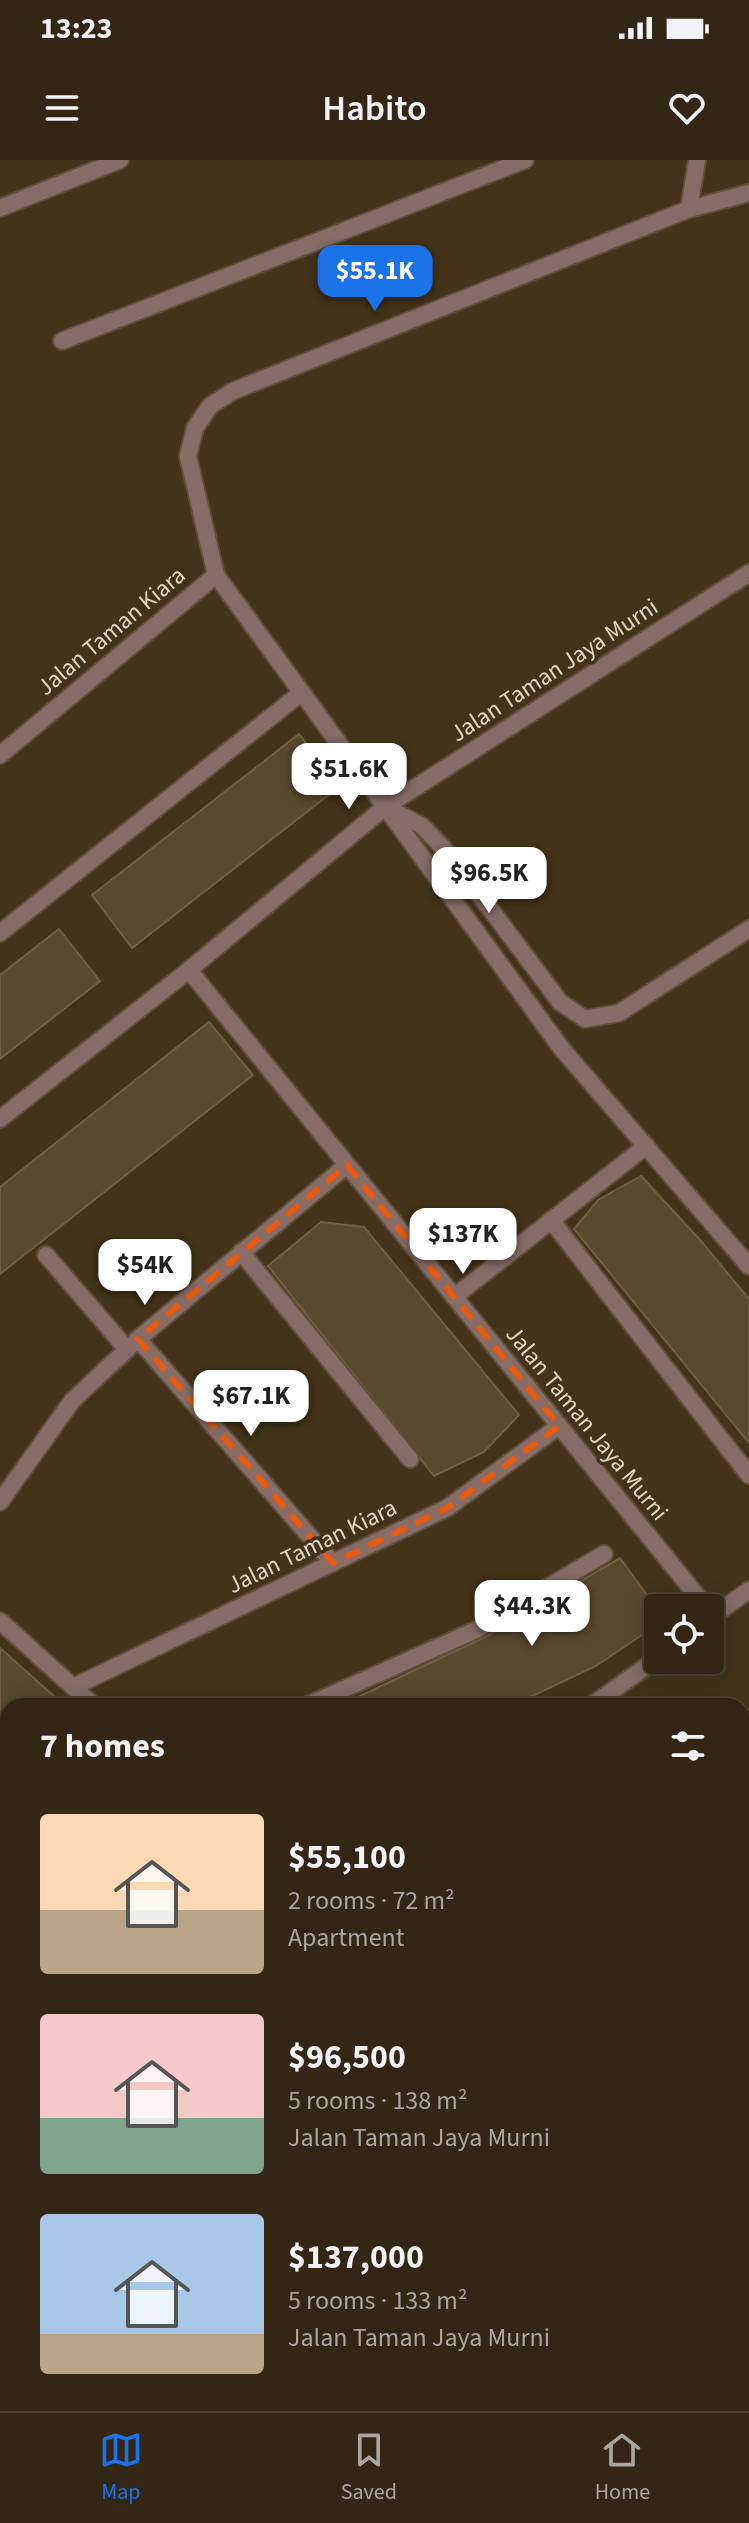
<!DOCTYPE html>
<meta charset="utf-8">
<style>
body{margin:0;font-family:"Source Sans 3",sans-serif;background:#3b2e1d;color:#f1f3f6;height:100vh;display:flex;flex-direction:column;font-size:30px;white-space:nowrap}
*{box-sizing:border-box;margin:0}
p{font-size:26px;color:#a9a5a0}
.icon{flex:none;width:44px;height:44px;fill:none;stroke:currentColor;stroke-width:2;stroke-linecap:round;stroke-linejoin:round}
.map{position:relative;flex:1;overflow:hidden}
.sheet{position:absolute;left:0px;top:1538px;width:750px;height:714px;display:flex;flex-direction:column;background:#332614;border-radius:24px 24px 0 0;box-shadow:0 4px 20px #0003,0 0 0 2px #4e4334}
.sheet>*{flex:none}
.buttons{position:absolute;left:644px;top:1434px;display:grid;gap:16px}
.buttons a{display:grid;place-items:center;width:80px;height:80px;border-radius:8px;background:#332614;box-shadow:0 4px 20px #0003,0 0 0 2px #4e4334;font-size:40px}
.price{position:absolute;translate:-50% -68px;padding:0 18px;border-radius:16px;background:#fff;color:#222;font-size:26px;line-height:52px;filter:drop-shadow(0 2px 4px #0008)}
.price::after{content:'';position:absolute;left:50%;top:48px;width:24px;height:18px;margin-left:-12px;background:inherit;clip-path:polygon(0 0,100% 0,50% 100%)}
.price.current{background:#1a73e8;color:#fff}
ul{padding:0;list-style:none}
li{display:flex;align-items:center;gap:24px;height:200px;padding:0 40px}
li span{display:grid;place-items:center;flex:none;width:224px;height:160px;border-radius:8px;color:#555}
li>.icon{margin-inline-start:auto}
span .icon{width:96px;height:96px;fill:#fffc;stroke-width:1}
li b{font-size:34px}
h2{display:flex;justify-content:space-between;align-items:center;height:96px;padding:0 40px;font-size:34px}
.status{display:flex;justify-content:space-between;align-items:center;height:56px;padding:0 40px;background:#332614;direction:ltr}
.status svg{height:22px;fill:currentColor}
header{display:flex;justify-content:space-between;align-items:center;height:104px;padding:0 40px;background:#332614;font-size:36px;font-weight:600}
.tab-bar{display:flex;justify-content:space-around;align-items:center;height:112px;border-top:2px solid #4e4334;background:#332614;font-size:22px;color:#a9a5a0}
.tab-bar a{display:grid;justify-items:center;gap:4px}
.tab-bar .current{color:#1a73e8}
.map>svg:first-child{display:block}
.lines{fill:none;stroke-linecap:round;stroke-linejoin:round}
.river{stroke:#135658;stroke-width:58}
.building{fill:#5b492f;stroke:#715e43;stroke-width:2}
.lane-casing{stroke:#605039;stroke-width:20}
.street-casing{stroke:#605039;stroke-width:20}
.lane{stroke:#876c68;stroke-width:16}
.street{stroke:#876c68;stroke-width:16}
.marked{fill:none;stroke:#e8590c;stroke-width:6;stroke-dasharray:16 10;stroke-linejoin:round}
.labels{text-anchor:middle;stroke-width:7;stroke-linejoin:round;paint-order:stroke}
.street-label{font-size:24px;fill:#e0d5c6;stroke:#44331a}
</style>
<div class="status"><b>13:23</b><svg viewBox="0 0 49 12"><path d="M0 12V9h3v3zM5 12V6h3v6zM10 12V3h3v9zM15 12V0h3v12zM26 1h20v11H26zM47 4h2v5h-2z"/></svg></div>
<header><svg class="icon" aria-label="menu" viewBox="0 0 24 24"><path d="M4 6h16M4 12h16M4 18h16"/></svg>Habito<svg class="icon" aria-label="heart" viewBox="0 0 24 24"><path d="M12 20l-8-8c-3-5 5-10 8-4 3-6 11-1 8 4z"/></svg></header>
<div class="map">
<svg width="749" height="2251" viewBox="0 0 749 2251">
<rect width="100%" height="100%" fill="#44331a"/>
<g class="lines">
<polyline class="river" points="742,1621 749,1616"/>
</g>
<g class="building">
<polygon points="299,574 340,626 132,788 92,735"/>
<polygon points="59,769 100,821 0,899 0,815"/>
<polygon points="209,862 253,915 0,1114 0,1027"/>
<polygon points="641,1016 701,1081 749,1139 749,1283 574,1069 598,1040"/>
<polygon points="321,1062 364,1067 519,1255 484,1292 434,1316 268,1106"/>
<polygon points="620,1398 658,1450 658,1464 596,1506 511,1546 339,1546 489,1475"/>
<polygon points="0,1488 65,1546 8,1546 8,1612 0,1605"/>
</g>
<g class="lines">
<defs>
<g id="lane">
<polyline points="62,181 525,0"/>
<polyline points="0,773 301,533"/>
<polyline points="551,1060 749,1315"/>
<polyline points="241,1092 410,1299"/>
<polyline points="46,1095 127,1189"/>
<polyline points="454,1137 646,986"/>
<polyline points="306,1546 476,1470 604,1394"/>
</g>
<g id="street">
<polyline points="749,33 689,49 233,231 210,246 195,268 188,296 216,415 562,889 749,1106"/>
<polyline points="0,48 120,0"/>
<polyline points="689,49 697,0"/>
<polyline points="0,595 216,415"/>
<polyline points="392,650 422,666 449,694 560,842 585,859 619,853 749,769"/>
<polyline points="189,810 707,1448"/>
<polyline points="0,959 189,810 385,647 749,413"/>
<polyline points="138,1179 333,1403"/>
<polyline points="0,1342 72,1241 138,1179 347,1005"/>
<polyline points="710,1458 749,1430"/>
<polyline points="0,1461 94,1546"/>
<polyline points="73,1527 447,1348 559,1266"/>
<polyline points="591,1546 658,1498"/>
<polyline points="0,1811 8,1808"/>
<polyline points="0,1919 8,1925"/>
<polyline points="742,2207 749,2199"/>
<polyline points="283,2244 288,2251"/>
<polyline points="704,2251 710,2244"/>
</g>
</defs>
<use href="#lane" class="lane-casing"/>
<use href="#street" class="street-casing"/>
<use href="#lane" class="lane"/>
<use href="#street" class="street"/>
</g>
<path class="marked" d="M347 1005 559 1266 447 1348 333 1403 138 1179Z"/>
<g class="labels">
<g class="street-label">
<text transform="translate(111 471) rotate(-40)" y="8">Jalan Taman Kiara</text>
<text transform="translate(554 510) rotate(-33)" y="8">Jalan Taman Jaya Murni</text>
<text transform="translate(587 1263) rotate(51)" y="8">Jalan Taman Jaya Murni</text>
<text transform="translate(312 1386) rotate(-26)" y="8">Jalan Taman Kiara</text>
</g>
</g>
</svg>
<div class="buttons">
<a><svg class="icon" aria-label="locate" viewBox="0 0 24 24"><circle cx="12" cy="12" r="6"/><path d="M12 2v4M12 18v4M2 12h4M18 12h4"/></svg></a>
</div>
<b class="price current" style="left:375px;top:153px">$55.1K</b>
<b class="price" style="left:349px;top:651px">$51.6K</b>
<b class="price" style="left:489px;top:755px">$96.5K</b>
<b class="price" style="left:463px;top:1116px">$137K</b>
<b class="price" style="left:145px;top:1147px">$54K</b>
<b class="price" style="left:251px;top:1278px">$67.1K</b>
<b class="price" style="left:532px;top:1488px">$44.3K</b>
<section class="sheet">
<h2>7 homes<svg class="icon" aria-label="filters" viewBox="0 0 24 24"><path d="M4 7h16M4 17h16"/><circle cx="9" cy="7" r="2"/><circle cx="15" cy="17" r="2"/></svg></h2>
<ul>
<li><span style="background:linear-gradient(#ffd9b3 60%,#b9a48a 0)"><svg class="icon" aria-label="home" viewBox="0 0 24 24"><path d="M3 11l9-7 9 7M6 9v11h12V9"/></svg></span><div><b>$55,100</b><p>2 rooms · 72 m²</p><p>Apartment</p></div></li>
<li><span style="background:linear-gradient(#f6c9c9 65%,#7fa58c 0)"><svg class="icon" aria-label="home" viewBox="0 0 24 24"><path d="M3 11l9-7 9 7M6 9v11h12V9"/></svg></span><div><b>$96,500</b><p>5 rooms · 138 m²</p><p>Jalan Taman Jaya Murni</p></div></li>
<li><span style="background:linear-gradient(#a9c7e8 75%,#b9a48a 0)"><svg class="icon" aria-label="home" viewBox="0 0 24 24"><path d="M3 11l9-7 9 7M6 9v11h12V9"/></svg></span><div><b>$137,000</b><p>5 rooms · 133 m²</p><p>Jalan Taman Jaya Murni</p></div></li>
</ul>
</section>
</div>
<nav class="tab-bar">
<a class="current"><svg class="icon" aria-label="map" viewBox="0 0 24 24"><path d="M3 6l6-2 6 2 6-2v14l-6 2-6-2-6 2zM9 4v14M15 6v14"/></svg>Map</a>
<a><svg class="icon" aria-label="saved" viewBox="0 0 24 24"><path d="M7 4h10v16l-5-4-5 4z"/></svg>Saved</a>
<a><svg class="icon" aria-label="home" viewBox="0 0 24 24"><path d="M3 11l9-7 9 7M6 9v11h12V9"/></svg>Home</a>
</nav>
